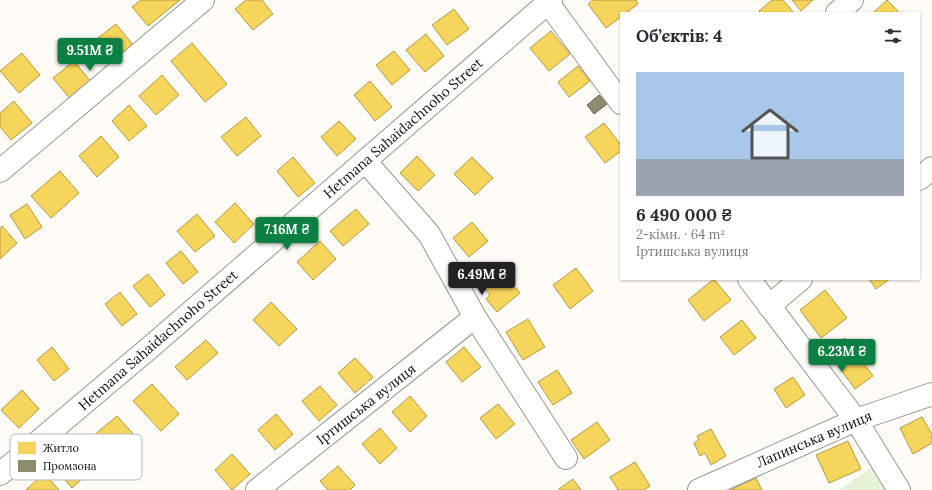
<!DOCTYPE html>
<html lang="uk">
<meta charset="utf-8">
<style>
body{margin:0;font-family:Lora,serif;background:#f2f2f3;color:#2b2b33;height:100vh;display:flex;flex-direction:column;font-size:15px;white-space:nowrap}
*{box-sizing:border-box;margin:0}
p{font-size:13px;color:#7c7c81}
.icon{flex:none;width:22px;height:22px;fill:none;stroke:currentColor;stroke-width:2;stroke-linecap:round;stroke-linejoin:round}
.map{position:relative;flex:1;overflow:hidden}
.sheet{position:absolute;left:620px;top:12px;width:300px;height:268px;display:flex;flex-direction:column;background:#fff;border-radius:0px;box-shadow:0 1px 3px #0004}
.sheet>*{flex:none}
.price{position:absolute;translate:-50% -34px;padding:0 9px;border-radius:4px;background:#0b8043;color:#fff;font-size:13px;line-height:26px;filter:drop-shadow(0 1px 2px #0008)}
.price::after{content:'';position:absolute;left:50%;top:24px;width:12px;height:9px;margin-left:-6px;background:inherit;clip-path:polygon(0 0,100% 0,50% 100%)}
.price.current{background:#222;color:#fff}
ul{padding:0;list-style:none}
li{display:grid;align-content:center;gap:8px;height:212px;padding:0 16px}
li span{display:grid;place-items:center;height:124px;border-radius:0px;color:#555}
li>.icon{margin-inline-start:auto}
span .icon{width:72px;height:72px;fill:#fffc;stroke-width:1}
li b{font-size:17px}
h2{display:flex;justify-content:space-between;align-items:center;height:48px;padding:0 16px;font-size:17px}
.map>svg:first-child{display:block}
.green{fill:#e7f3d7}
.homes{fill:#f6d55c;stroke:#b19a46}
.industry{fill:#8c8c6e;stroke:#676752}
.lines{fill:none;stroke-linecap:round;stroke-linejoin:round}
.minor-casing{stroke:#979795;stroke-width:24}
.minor{stroke:#fffffe;stroke-width:22}
.labels{text-anchor:middle;stroke-width:4;stroke-linejoin:round;paint-order:stroke}
.street-label{font-size:14px;fill:#111;stroke:#fff}
.key{fill:#fff;stroke:#b8b8b8;stroke-width:1}
.key-label{font-size:11px;fill:#111}
</style>
<div class="map">
<svg width="932" height="490" viewBox="0 0 932 490">
<rect width="100%" height="100%" fill="#fdfcf7"/>
<polygon class="green" points="876,464 891,490 839,490"/>
<g class="homes">
<polygon points="141,0 180,0 148,26 132,7"/>
<polygon points="246,0 262,0 273,14 253,30 235,9"/>
<polygon points="593,0 636,0 638,4 626,13 621,13 621,17 606,28 588,4"/>
<polygon points="772,0 783,0 794,13 761,13 759,11"/>
<polygon points="792,0 813,0 801,11"/>
<polygon points="887,0 900,13 873,13"/>
<polygon points="454,9 469,29 447,45 432,25"/>
<polygon points="116,24 134,46 112,63 94,41"/>
<polygon points="551,31 570,54 549,71 530,48"/>
<polygon points="426,34 444,56 425,72 406,50"/>
<polygon points="192,43 227,84 205,102 171,61"/>
<polygon points="394,51 410,70 392,85 376,65"/>
<polygon points="22,53 40,75 19,93 0,71"/>
<polygon points="74,61 92,83 71,100 53,78"/>
<polygon points="578,66 590,81 569,97 558,82"/>
<polygon points="162,75 179,95 156,115 139,96"/>
<polygon points="370,81 392,107 375,121 354,95"/>
<polygon points="14,101 32,123 11,140 0,127 0,113"/>
<polygon points="129,105 147,126 129,141 112,121"/>
<polygon points="246,117 261,136 237,156 221,137"/>
<polygon points="339,121 356,139 337,156 321,137"/>
<polygon points="604,123 621,145 621,151 605,163 585,137"/>
<polygon points="101,136 119,157 97,177 79,156"/>
<polygon points="417,156 435,175 418,191 400,173"/>
<polygon points="293,157 315,183 298,197 277,171"/>
<polygon points="472,157 493,178 475,195 454,174"/>
<polygon points="60,171 79,193 51,218 31,196"/>
<polygon points="235,203 254,224 234,243 215,222"/>
<polygon points="27,204 42,227 25,239 10,215"/>
<polygon points="356,209 369,224 343,246 330,231"/>
<polygon points="197,214 215,236 195,252 177,231"/>
<polygon points="472,222 488,241 469,257 453,238"/>
<polygon points="2,226 17,243 0,259 0,229"/>
<polygon points="320,241 336,259 313,280 297,262"/>
<polygon points="181,251 198,272 183,284 166,263"/>
<polygon points="576,268 593,291 570,309 553,285"/>
<polygon points="501,270 520,293 497,312 486,299 490,295 482,286"/>
<polygon points="148,274 165,295 150,307 133,286"/>
<polygon points="714,279 731,300 704,321 688,300"/>
<polygon points="869,279 890,279 876,289"/>
<polygon points="825,290 847,318 821,338 800,310"/>
<polygon points="120,292 137,314 122,326 105,304"/>
<polygon points="271,302 297,329 279,346 253,320"/>
<polygon points="528,319 545,347 523,360 506,332"/>
<polygon points="742,320 756,338 734,355 720,337"/>
<polygon points="845,338 873,376 855,389 828,352"/>
<polygon points="206,340 218,353 187,380 175,367"/>
<polygon points="52,347 69,369 54,381 37,360"/>
<polygon points="464,347 481,367 462,382 446,362"/>
<polygon points="355,358 373,377 355,393 338,373"/>
<polygon points="557,370 572,393 553,405 538,382"/>
<polygon points="793,377 805,395 786,408 774,389"/>
<polygon points="152,384 179,414 161,431 133,401"/>
<polygon points="320,386 337,405 319,421 302,401"/>
<polygon points="22,390 39,409 19,428 1,410"/>
<polygon points="410,396 427,416 410,432 392,412"/>
<polygon points="498,404 515,424 496,439 480,418"/>
<polygon points="276,414 293,434 275,450 258,430"/>
<polygon points="117,416 136,437 107,462 88,440"/>
<polygon points="922,417 932,434 932,443 913,454 900,428"/>
<polygon points="597,422 610,440 584,459 571,440"/>
<polygon points="380,428 397,448 380,464 362,444"/>
<polygon points="711,429 726,456 711,465 705,453 700,456 694,443 699,440 697,436"/>
<polygon points="848,441 861,469 829,483 816,455"/>
<polygon points="73,447 93,469 72,488 53,466"/>
<polygon points="232,454 250,474 232,490 215,470"/>
<polygon points="635,462 650,486 644,490 618,490 610,477"/>
<polygon points="338,466 355,485 350,490 328,490 320,481"/>
<polygon points="44,473 59,490 26,490"/>
<polygon points="756,478 762,490 730,490"/>
<polygon points="573,479 581,490 559,490 559,489"/>
</g>
<polygon class="industry" points="599,95 607,104 594,114 587,105"/>
<g class="lines">
<defs>
<g id="minor">
<polyline points="546,0 621,103"/>
<polyline points="837,13 852,0"/>
<polyline points="365,161 429,234 475,317 566,458"/>
<polyline points="0,171 203,0"/>
<polyline points="919,179 932,168"/>
<polyline points="749,279 856,420 899,490"/>
<polyline points="769,306 801,279"/>
<polyline points="0,474 154,344 365,161 551,0"/>
<polyline points="257,490 475,317"/>
<polyline points="699,490 856,420 932,394"/>
</g>
</defs>
<use href="#minor" class="minor-casing"/>
<use href="#minor" class="minor"/>
</g>
<g class="labels">
<g class="street-label">
<text transform="translate(403 128) rotate(-41)" y="5">Hetmana Sahaidachnoho Street</text>
<text transform="translate(158 340) rotate(-41)" y="5">Hetmana Sahaidachnoho Street</text>
<text transform="translate(366 404) rotate(-38)" y="5">Іртишська вулиця</text>
<text transform="translate(814 439) rotate(-23)" y="5">Лапинська вулиця</text>
</g>
</g>
<rect x="10" y="434" width="132" height="46" rx="6" class="key"/>
<rect x="18" y="442" width="18" height="12" fill="#f6d55c"/>
<rect x="18" y="460" width="18" height="12" fill="#8c8c6e"/>
<g class="key-label">
<text x="43" y="452">Житло</text>
<text x="43" y="470">Промзона</text>
</g>
</svg>
<b class="price" style="left:90px;top:72px">9.51M ₴</b>
<b class="price" style="left:287px;top:251px">7.16M ₴</b>
<b class="price current" style="left:482px;top:296px">6.49M ₴</b>
<b class="price" style="left:842px;top:373px">6.23M ₴</b>
<section class="sheet">
<h2>Об’єктів: 4<svg class="icon" aria-label="filters" viewBox="0 0 24 24"><path d="M4 7h16M4 17h16"/><circle cx="9" cy="7" r="2"/><circle cx="15" cy="17" r="2"/></svg></h2>
<ul>
<li><span style="background:linear-gradient(#a9c7e8 70%,#9aa5b1 0)"><svg class="icon" aria-label="home" viewBox="0 0 24 24"><path d="M3 11l9-7 9 7M6 9v11h12V9"/></svg></span><div><b>6 490 000 ₴</b><p>2-кімн. · 64 m²</p><p>Іртишська вулиця</p></div></li>
</ul>
</section>
</div>
